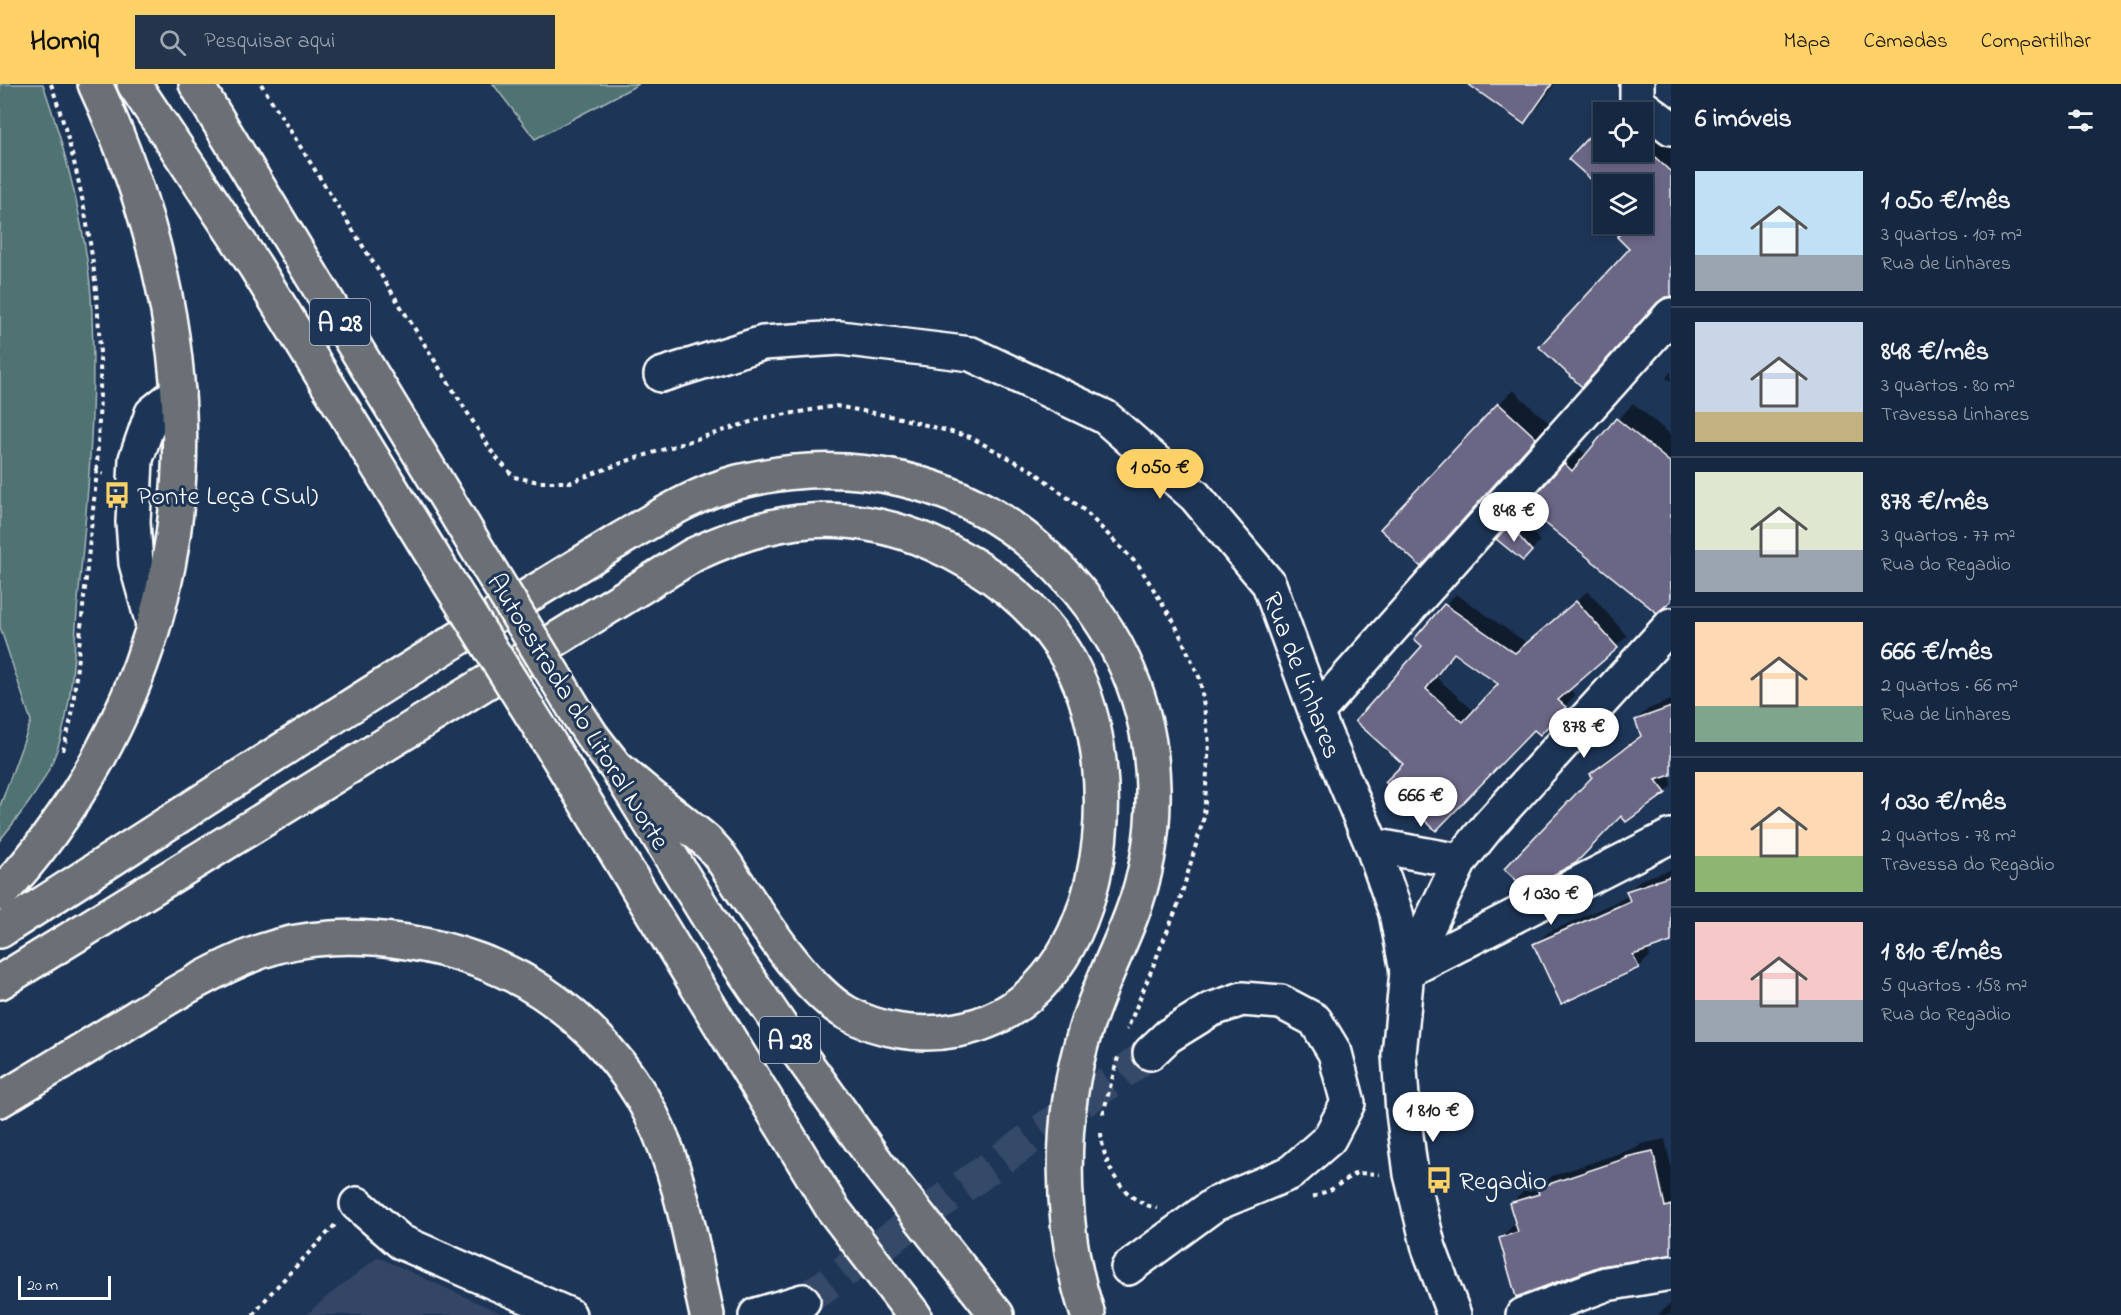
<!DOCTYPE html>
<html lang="pt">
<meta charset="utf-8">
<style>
body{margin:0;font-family:"Indie Flower",sans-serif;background:#23344c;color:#f1f3f6;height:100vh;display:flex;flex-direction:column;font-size:22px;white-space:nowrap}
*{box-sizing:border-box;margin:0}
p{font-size:20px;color:#9ea6b1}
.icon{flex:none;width:33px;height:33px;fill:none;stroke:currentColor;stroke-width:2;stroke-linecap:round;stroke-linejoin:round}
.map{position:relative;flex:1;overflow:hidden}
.details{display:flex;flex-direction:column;background:#162841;width:450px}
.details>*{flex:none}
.buttons{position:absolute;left:1593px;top:18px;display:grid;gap:12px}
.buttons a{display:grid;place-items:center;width:60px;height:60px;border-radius:0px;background:#162841;box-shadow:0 3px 9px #0003,0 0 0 2px #35445a;font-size:30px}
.scale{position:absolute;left:18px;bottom:15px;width:93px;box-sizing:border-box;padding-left:6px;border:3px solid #fff;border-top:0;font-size:16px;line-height:21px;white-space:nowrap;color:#fff;-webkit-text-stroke:4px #1d3557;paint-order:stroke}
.price{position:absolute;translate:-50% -51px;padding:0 14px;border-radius:21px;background:#fff;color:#222;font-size:20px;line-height:39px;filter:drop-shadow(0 2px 3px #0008)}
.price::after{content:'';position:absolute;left:50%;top:36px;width:18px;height:14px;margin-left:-9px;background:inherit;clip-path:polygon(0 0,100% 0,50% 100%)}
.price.active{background:#ffd166;color:#111}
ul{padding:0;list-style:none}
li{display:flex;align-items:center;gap:18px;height:150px;padding:0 24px}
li+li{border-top:2px solid #35445a}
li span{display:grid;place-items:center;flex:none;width:168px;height:120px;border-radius:0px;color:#555}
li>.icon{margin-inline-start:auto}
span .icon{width:72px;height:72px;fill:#fffc;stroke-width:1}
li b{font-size:26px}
h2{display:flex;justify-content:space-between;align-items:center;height:72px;padding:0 24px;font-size:26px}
header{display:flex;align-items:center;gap:36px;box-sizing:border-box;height:84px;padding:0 30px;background:#ffd166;color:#111}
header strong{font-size:28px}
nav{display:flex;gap:33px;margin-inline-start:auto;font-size:21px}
.search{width:420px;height:54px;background:#23344c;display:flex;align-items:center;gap:15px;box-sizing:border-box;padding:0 21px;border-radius:0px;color:#9ea6b1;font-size:22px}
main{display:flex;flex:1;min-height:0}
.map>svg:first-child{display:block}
.built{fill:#344465}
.green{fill:#507272;stroke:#a8b8b8;stroke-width:1.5}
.shadow{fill:#0007;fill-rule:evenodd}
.building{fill:#6a6685;stroke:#fff;stroke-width:1.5;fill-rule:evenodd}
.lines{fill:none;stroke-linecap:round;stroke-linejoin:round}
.minor-tunnel{stroke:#344968;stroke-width:33;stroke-dasharray:33 16;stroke-linecap:butt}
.minor-casing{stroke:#fff;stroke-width:38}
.highway-casing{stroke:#fff;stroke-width:38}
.path{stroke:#fff;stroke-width:4;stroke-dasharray:4.5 4.5;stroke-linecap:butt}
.minor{stroke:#1d3557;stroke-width:33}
.highway{stroke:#6a7074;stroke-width:33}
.highway-bridge-casing{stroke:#fff;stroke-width:38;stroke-linecap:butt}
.highway-bridge{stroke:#6a7074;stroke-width:33}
.labels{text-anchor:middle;stroke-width:6;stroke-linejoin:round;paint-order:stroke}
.shield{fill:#1d3557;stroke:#bbc2cd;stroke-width:1.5}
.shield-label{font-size:26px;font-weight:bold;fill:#fff}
.poi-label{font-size:27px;fill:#fff;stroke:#1d3557;text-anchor:start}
.street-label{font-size:27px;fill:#fff;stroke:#1d3557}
</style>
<header>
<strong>Homiq</strong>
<div class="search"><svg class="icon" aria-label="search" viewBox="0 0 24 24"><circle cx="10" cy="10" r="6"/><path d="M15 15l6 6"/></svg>Pesquisar aqui</div>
<nav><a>Mapa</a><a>Camadas</a><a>Compartilhar</a></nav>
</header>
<main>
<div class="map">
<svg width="1671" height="1231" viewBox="0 0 1671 1231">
<rect width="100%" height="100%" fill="#1d3557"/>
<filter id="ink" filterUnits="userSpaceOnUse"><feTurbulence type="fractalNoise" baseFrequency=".0167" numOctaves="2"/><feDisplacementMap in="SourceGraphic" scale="12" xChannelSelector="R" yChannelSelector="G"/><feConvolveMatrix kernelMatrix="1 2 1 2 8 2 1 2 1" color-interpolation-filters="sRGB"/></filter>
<g filter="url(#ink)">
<polygon class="built" points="378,1173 494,1226 504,1231 306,1231 330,1210"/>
<g class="green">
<path d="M0 0H43C65 64 86 145 91 212 97 314 88 415 78 516 73 570 74 630 51 681 38 709 19 732 0 756V722L31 637 0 543Z"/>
<polygon points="493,0 639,0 535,55"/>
</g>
<g class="shadow">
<polygon points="1470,0 1555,0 1538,24 1524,38"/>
<polygon points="1624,17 1636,28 1613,28"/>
<polygon points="1642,35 1671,61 1671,211 1632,165 1619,153 1631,140 1642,140 1642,100 1604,100 1604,68 1642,68"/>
<polygon points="1671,287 1671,297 1666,294"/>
<polygon points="1513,306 1549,339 1435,467 1499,320"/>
<polygon points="1633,319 1671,351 1671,516 1565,380 1580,365 1587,371"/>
<polygon points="1519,433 1540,457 1523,475 1498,455"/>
<path d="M1588 507 1627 552 1569 605 1575 611 1550 639 1405 680 1425 561 1445 521 1456 510 1527 559ZM1456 568 1500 599 1474 627 1436 593Z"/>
<polygon points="1671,616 1671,702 1665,708 1594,693 1592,690 1603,678 1642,650 1636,636 1648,625"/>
<polygon points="1671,784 1671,857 1647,865 1650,872 1639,883 1561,918 1535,861 1547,849 1629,812 1628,808 1640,796 1670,786"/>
<polygon points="1665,1055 1671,1082 1671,1170 1501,1154 1513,1141 1517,1140 1511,1119 1524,1107 1542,1101 1552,1092 1638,1063 1641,1060"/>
<polygon points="1671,1221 1671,1231 1658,1231 1667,1222"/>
</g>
<g class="building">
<polygon points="1468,0 1552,0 1524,40"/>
<polygon points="1604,36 1604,68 1642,68 1642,61 1671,88 1671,213 1665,213 1657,219 1582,303 1539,263 1629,165 1617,153 1629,140 1642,140 1642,100 1604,100 1604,107 1568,75"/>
<polygon points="1498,319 1536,354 1421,483 1380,445"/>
<polygon points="1616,334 1671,379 1671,517 1657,529 1525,423 1564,379 1572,387"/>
<polygon points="1509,441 1532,467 1523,477 1496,455"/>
<path d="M1576 517 1618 564 1558 616 1566 623 1540 651 1534 646 1436 747 1385 698 1403 680 1355 637 1422 562 1414 555 1444 520 1515 569ZM1454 569 1498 600 1463 638 1426 605Z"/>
<polygon points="1671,623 1671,691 1656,696 1666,709 1626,738 1621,732 1576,779 1526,805 1504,785 1592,693 1590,690 1641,652 1635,636"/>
<polygon points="1671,792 1671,858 1633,871 1639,884 1561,920 1533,860 1630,817 1626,807"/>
<polygon points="1653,1067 1665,1123 1671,1121 1671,1171 1600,1182 1516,1213 1499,1154 1518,1148 1509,1119 1539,1110 1537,1104 1627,1074 1626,1073"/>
</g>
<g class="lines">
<polyline class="minor-tunnel" points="803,1217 1150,969"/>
<defs>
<g id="minor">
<polyline points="1637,0 1637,18 1671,44"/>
<polyline points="661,291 763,259 840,254 971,270 1105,333 1195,412 1269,500 1316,629 1372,761 1396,829 1407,887"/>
<polyline points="153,540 136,479 133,438 136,375 152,329 178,308"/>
<polyline points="1316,629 1671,231"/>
<polyline points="1372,761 1460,777"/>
<polyline points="1407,887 1671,752"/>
<polyline points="357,1120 401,1158 569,1231"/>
<polyline points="1128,1184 1215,1120 1290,1089 1329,1055 1348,1019 1335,969 1315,936 1281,918 1242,915 1210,926 1168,952 1150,969"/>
<polyline points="756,1231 803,1217"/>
<polyline points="1454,1231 1429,1164 1411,1090 1403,1028 1399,971 1407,887 1460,777 1488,742 1671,541"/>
<polyline points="1523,1231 1606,1200 1671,1189"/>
</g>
<g id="highway">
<polyline points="134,0 255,182 445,492"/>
<polyline points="196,0 484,476"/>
<polyline points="577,629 592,652 616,683 721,854 798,968 880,1083 997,1231"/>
<polyline points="547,655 832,1124 914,1231"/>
<path d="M0 810C39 770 71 723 98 675 218 456 196 220 95 0"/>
<path d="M0 847C173 737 343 624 518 518 552 497 587 476 621 455 658 433 696 409 738 398 848 370 964 394 1047 473 1113 536 1151 611 1153 704 1154 748 1147 791 1131 832 1117 869 1098 905 1086 944 1058 1031 1058 1144 1088 1231"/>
<path d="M0 898 693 471C774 432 847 423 931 459 987 483 1040 523 1070 578 1131 692 1108 919 957 946 920 953 879 947 847 929 806 906 762 836 736 797 729 786 722 773 713 764 705 754 693 747 683 738 660 720 638 702 616 683"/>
<path d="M0 1016C45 989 89 962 133 935 174 910 216 884 262 867 346 837 469 859 542 908 587 938 627 982 651 1030 682 1092 692 1164 707 1231"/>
</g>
</defs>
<use href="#minor" class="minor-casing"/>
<use href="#highway" class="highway-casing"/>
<g class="path">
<path d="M51 0C81 87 98 181 100 273 101 311 98 349 97 387"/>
<polyline points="261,0 494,371 514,393 539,398 571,398 627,377 763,334 836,322 900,334 970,353 1033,387 1085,427 1139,482 1174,538 1200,595 1209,659 1204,733 1180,816 1127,946"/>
<polyline points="63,667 72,631 97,387 103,390"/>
<polyline points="1103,1030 1118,973"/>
<path d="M1101 1049C1103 1081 1123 1118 1157 1124"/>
<polyline points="1313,1113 1332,1105 1356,1089 1380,1090"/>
<polyline points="253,1231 271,1209 335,1141"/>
</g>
<use href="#minor" class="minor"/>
<use href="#highway" class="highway"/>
<defs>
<g id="highway-bridge">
<polyline points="484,476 577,629"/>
<polyline points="445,492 547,655"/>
</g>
</defs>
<use href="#highway-bridge" class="highway-bridge-casing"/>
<use href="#highway-bridge" class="highway-bridge"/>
</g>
</g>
<defs>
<symbol id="bus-bare" viewBox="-9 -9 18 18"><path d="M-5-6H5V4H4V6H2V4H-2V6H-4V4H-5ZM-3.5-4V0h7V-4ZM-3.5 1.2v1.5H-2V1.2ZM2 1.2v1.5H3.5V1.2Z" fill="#ffd166" stroke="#1d3557" stroke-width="2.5" paint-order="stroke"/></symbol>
</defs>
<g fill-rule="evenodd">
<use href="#bus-bare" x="98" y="392" width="38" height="38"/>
<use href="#bus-bare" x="1420" y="1077" width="38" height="38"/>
</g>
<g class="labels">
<g class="shield">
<rect x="310" y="215" width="60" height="46" rx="4.5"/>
<rect x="760" y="933" width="60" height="46" rx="4.5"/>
</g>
<g class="shield-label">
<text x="340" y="247">A 28</text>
<text x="790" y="965">A 28</text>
</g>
<g class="poi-label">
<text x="137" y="420">Ponte Leça (Sul)</text>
<text x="1459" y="1105">Regadio</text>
</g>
<g class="street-label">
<text transform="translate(1303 591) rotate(69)" y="9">Rua de Linhares</text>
<text transform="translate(579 627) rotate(58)" y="9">Autoestrada do Litoral Norte</text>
</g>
</g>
</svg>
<div class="buttons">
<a><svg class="icon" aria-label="locate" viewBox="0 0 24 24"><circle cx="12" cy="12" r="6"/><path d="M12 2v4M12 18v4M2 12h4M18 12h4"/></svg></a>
<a><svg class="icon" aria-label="layers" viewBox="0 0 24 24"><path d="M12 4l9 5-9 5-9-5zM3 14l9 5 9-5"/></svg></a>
</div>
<div class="scale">20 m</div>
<b class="price active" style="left:1160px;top:416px">1 050 €</b>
<b class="price" style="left:1514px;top:459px">848 €</b>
<b class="price" style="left:1584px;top:675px">878 €</b>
<b class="price" style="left:1421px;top:744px">666 €</b>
<b class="price" style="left:1551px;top:842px">1 030 €</b>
<b class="price" style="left:1433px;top:1059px">1 810 €</b>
</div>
<section class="details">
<h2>6 imóveis<svg class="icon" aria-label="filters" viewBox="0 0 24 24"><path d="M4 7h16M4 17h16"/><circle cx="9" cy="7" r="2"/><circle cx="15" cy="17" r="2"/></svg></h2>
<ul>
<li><span style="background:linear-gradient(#bfe0f5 70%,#9aa5b1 0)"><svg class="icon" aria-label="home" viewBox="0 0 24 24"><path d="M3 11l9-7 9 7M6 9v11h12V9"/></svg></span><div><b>1 050 €/mês</b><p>3 quartos · 107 m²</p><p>Rua de Linhares</p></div></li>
<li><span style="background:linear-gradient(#c9d6e8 75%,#c2b280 0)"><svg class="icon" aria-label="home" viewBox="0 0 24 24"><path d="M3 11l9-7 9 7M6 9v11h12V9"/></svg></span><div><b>848 €/mês</b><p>3 quartos · 80 m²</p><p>Travessa Linhares</p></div></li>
<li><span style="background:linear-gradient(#dfe7d0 65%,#9aa5b1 0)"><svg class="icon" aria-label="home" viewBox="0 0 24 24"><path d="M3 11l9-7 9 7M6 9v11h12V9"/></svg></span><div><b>878 €/mês</b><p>3 quartos · 77 m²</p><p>Rua do Regadio</p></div></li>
<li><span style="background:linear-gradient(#ffd9b3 70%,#7fa58c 0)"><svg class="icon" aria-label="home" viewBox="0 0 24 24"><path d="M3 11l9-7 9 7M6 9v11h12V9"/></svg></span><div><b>666 €/mês</b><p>2 quartos · 66 m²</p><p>Rua de Linhares</p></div></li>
<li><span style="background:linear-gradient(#ffd9b3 70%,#8fb573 0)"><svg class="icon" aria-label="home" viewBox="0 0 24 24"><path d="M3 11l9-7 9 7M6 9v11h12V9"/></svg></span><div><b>1 030 €/mês</b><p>2 quartos · 78 m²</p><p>Travessa do Regadio</p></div></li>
<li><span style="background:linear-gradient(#f6c9c9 65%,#9aa5b1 0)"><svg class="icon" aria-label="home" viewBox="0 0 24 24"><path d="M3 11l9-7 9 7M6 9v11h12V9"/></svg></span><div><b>1 810 €/mês</b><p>5 quartos · 158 m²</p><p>Rua do Regadio</p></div></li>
</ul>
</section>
</main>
